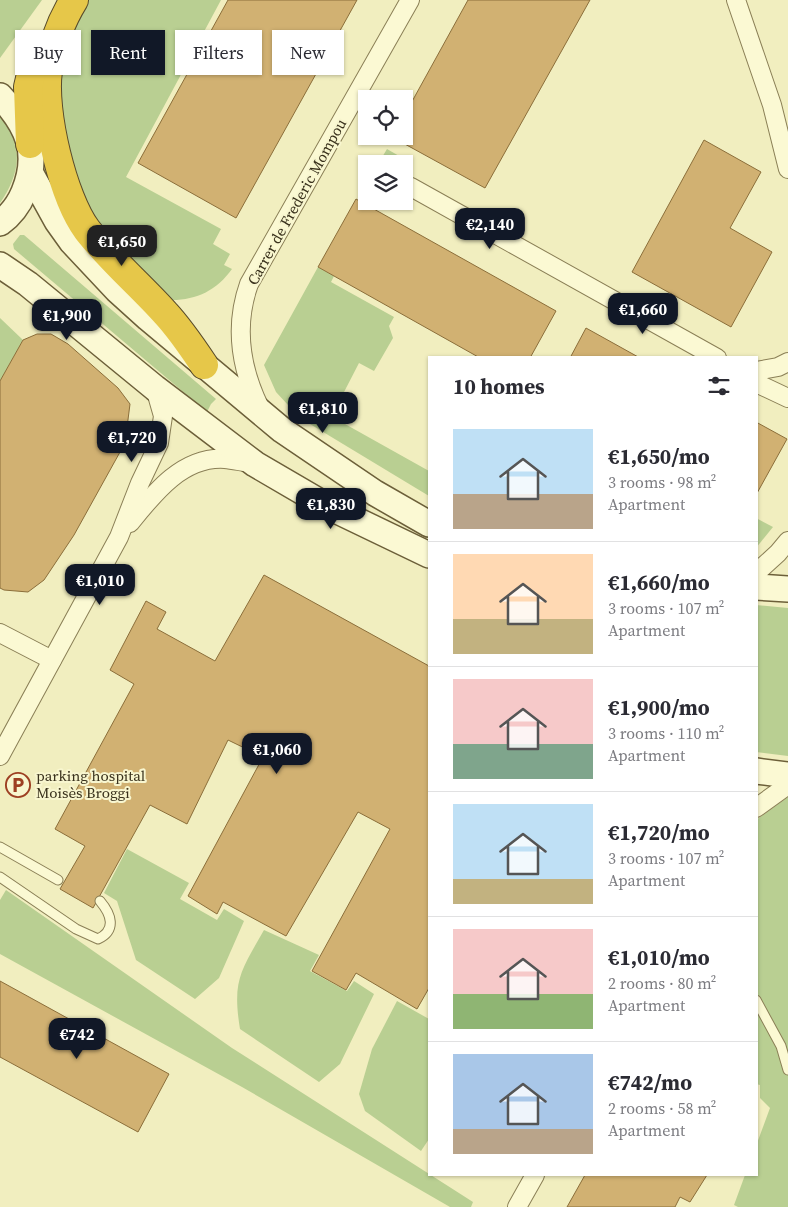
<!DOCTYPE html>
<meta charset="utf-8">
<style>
body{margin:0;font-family:"Source Serif 4",serif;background:#f7f7f7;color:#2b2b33;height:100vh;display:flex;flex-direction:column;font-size:19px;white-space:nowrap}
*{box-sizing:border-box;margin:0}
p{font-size:16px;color:#7c7c81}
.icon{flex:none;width:28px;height:28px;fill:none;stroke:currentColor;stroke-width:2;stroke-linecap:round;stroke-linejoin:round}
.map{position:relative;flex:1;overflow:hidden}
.side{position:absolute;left:428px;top:356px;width:330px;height:820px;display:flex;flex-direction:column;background:#fff;border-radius:0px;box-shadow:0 1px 4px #0004}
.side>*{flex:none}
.hud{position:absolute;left:15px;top:30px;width:338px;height:45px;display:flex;gap:10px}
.controls{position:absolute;left:358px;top:90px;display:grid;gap:10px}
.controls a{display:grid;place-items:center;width:55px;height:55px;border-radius:0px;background:#fff;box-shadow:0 1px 4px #0004;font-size:25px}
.price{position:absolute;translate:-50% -42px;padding:0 11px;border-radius:10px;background:#111827;color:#fff;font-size:16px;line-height:32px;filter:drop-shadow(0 1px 2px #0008)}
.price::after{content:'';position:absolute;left:50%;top:30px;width:15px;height:11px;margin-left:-8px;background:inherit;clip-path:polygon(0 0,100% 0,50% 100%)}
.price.active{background:#222;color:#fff}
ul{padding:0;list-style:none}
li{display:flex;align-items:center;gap:15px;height:125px;padding:0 25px}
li+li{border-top:1px solid #e1e1e2}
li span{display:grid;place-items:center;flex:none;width:140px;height:100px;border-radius:0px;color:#555}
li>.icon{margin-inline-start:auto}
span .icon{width:60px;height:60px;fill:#fffc;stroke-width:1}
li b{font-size:21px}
h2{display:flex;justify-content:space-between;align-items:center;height:60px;padding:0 25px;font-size:21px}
.chip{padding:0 18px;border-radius:0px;background:#fff;box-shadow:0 1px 4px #0004;font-size:18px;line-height:45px}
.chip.active{background:#111827;color:#fff}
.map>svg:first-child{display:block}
.green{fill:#b9cf92}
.building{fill:#d1b172;stroke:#8b6e3a}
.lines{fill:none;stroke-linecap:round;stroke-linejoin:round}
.lane-casing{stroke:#8a7f56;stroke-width:11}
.street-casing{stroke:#8a7f56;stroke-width:20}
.secondary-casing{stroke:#6c5f39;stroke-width:28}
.highway-casing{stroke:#584b2b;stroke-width:30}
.lane{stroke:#fbf9d3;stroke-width:9}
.street{stroke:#fbf9d3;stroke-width:18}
.secondary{stroke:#fbf9d3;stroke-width:25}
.highway{stroke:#e6c749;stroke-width:28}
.labels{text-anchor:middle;stroke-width:4;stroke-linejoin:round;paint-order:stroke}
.street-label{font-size:15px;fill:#39311c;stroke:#f8f6cf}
.poi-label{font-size:15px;fill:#39311c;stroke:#f8f6cf;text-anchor:start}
</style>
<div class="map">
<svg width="788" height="1207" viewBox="0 0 788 1207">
<rect width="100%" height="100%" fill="#f1eebf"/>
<g class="green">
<polygon points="0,0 42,0 0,58"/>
<path d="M84 0H221L126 177 221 229 213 244 230 254 224 265 232 269C217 290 197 300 172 300L91 219 70 170 56 81 77 13Z"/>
<path d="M0 116C25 145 20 174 0 203Z"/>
<polygon points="387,149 413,164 407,175 404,173 404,164 378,164"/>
<polygon points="20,235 24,235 216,399 211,404 207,412 14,249 13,244"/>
<polygon points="318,267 334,276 331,282 394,317 389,326 393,338 374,371 359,363 343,394 357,403 345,424 429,471 429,496 300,418 276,392 264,365"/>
<polygon points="0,318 23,340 0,381"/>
<polygon points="756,518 773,527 756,548"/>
<polygon points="756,605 788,608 788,756 756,752"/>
<polygon points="788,797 788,1207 738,1207 734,1205 745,1175 756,1175 756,1146 770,1108 760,1098 760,1085 756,1084 756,820"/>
<polygon points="127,849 189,883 180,899 217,920 224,909 244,921 219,978 195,999 136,960 117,901 104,893"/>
<polygon points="6,890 232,1048 473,1202 471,1207 450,1207 242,1087 0,954 0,900"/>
<path d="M264 930 319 955 310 971 347 991 354 981 374 994 340 1064 319 1082 240 1029C232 980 241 971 264 930Z"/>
<polygon points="397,1001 429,1019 429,1139 421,1151 365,1111 359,1094 372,1049"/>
</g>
<g class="building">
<polygon points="228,0 357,0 236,218 138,163"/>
<polygon points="468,0 590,0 485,188 392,137 404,136 404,116"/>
<polygon points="704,140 761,172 730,228 772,252 731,327 632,272"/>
<polygon points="356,199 556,311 530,358 480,358 318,267"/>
<polygon points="586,328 640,358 570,358"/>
<polygon points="37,334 51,334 68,344 118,388 130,404 125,443 74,535 44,580 28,592 4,590 0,588 0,381 23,340"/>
<polygon points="756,422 787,439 756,495"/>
<polygon points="264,575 429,666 429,988 417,1009 356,973 346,990 312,971 390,829 358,812 286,936 223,902 217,914 188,896 263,757 228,740 187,824 150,805 93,908 60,889 85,846 55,829 134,684 110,670 146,601 166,612 157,629 215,661"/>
<polygon points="0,981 169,1074 138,1132 0,1057"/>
<polygon points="585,1175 707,1175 690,1202 680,1197 675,1207 567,1207"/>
</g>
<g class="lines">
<defs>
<g id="lane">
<polyline points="0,847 58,880"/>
<path d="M0 877 76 929 98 939C117 930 111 914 100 901"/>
<polyline points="756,1000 781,1046 788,1070"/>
</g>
<g id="street">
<polyline points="736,0 772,105 788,169"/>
<polyline points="411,187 717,358"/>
<polyline points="756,371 778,367 788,362"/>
<polyline points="756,383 788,398"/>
<path d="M260 408C241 369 234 326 249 284L410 0"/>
<path d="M130 523C154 493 183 456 225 459 234 460 243 462 252 463"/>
<polyline points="756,573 778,553 788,541"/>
<polyline points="0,633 52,660"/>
<polyline points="0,756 119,537 140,483 159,443 163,416 155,388"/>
<polyline points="756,808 788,785"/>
<polyline points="517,1207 535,1175"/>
</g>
<g id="secondary">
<path d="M0 96C28 126 40 153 24 192 19 204 11 215 0 223"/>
<polyline points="31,174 57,221 72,242 117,290 148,318 282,430 375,493 429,524"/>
<polyline points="0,265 28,284 155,388 255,464 327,506 429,555"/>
<polyline points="756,587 788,589"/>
<polyline points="756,771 788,775"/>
</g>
<g id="highway">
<path d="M74 0C61 21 52 46 48 71 42 111 63 198 87 230 111 261 140 285 165 313 180 329 192 347 204 365"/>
<polyline points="30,144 28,87 37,49"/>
</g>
</defs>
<use href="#lane" class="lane-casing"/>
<use href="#street" class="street-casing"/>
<use href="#secondary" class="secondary-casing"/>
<use href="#highway" class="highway-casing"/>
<use href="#lane" class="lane"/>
<use href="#street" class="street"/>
<use href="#secondary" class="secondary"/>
<use href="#highway" class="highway"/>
</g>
<defs>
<symbol id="parking-ring" viewBox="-11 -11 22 22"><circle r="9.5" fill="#f8f6cf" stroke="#9d3f22" stroke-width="1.5"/><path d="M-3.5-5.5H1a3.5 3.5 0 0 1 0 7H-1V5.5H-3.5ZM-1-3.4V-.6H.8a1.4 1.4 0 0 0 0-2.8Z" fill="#9d3f22"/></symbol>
</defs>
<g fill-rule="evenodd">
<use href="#parking-ring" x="4" y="771" width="28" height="28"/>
</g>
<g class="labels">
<g class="street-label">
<text transform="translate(297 202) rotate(-61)" y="5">Carrer de Frederic Mompou</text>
</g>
<g class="poi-label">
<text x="36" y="781">parking hospital<tspan x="36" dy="17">Moisès Broggi</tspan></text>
</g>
</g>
</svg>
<div class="controls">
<a><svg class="icon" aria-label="locate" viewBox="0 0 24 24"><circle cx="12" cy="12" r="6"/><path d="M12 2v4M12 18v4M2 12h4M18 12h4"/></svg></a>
<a><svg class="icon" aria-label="layers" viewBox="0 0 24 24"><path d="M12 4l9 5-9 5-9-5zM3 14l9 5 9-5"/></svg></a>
</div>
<b class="price" style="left:490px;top:250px">€2,140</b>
<b class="price active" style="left:122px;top:267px">€1,650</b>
<b class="price" style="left:643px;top:335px">€1,660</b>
<b class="price" style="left:67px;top:341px">€1,900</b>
<b class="price" style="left:323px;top:434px">€1,810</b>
<b class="price" style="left:132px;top:463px">€1,720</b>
<b class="price" style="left:331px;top:530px">€1,830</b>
<b class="price" style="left:100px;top:606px">€1,010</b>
<b class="price" style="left:277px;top:775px">€1,060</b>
<b class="price" style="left:77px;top:1060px">€742</b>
<div class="hud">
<a class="chip">Buy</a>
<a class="chip active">Rent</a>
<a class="chip">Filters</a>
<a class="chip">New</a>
</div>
<section class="side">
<h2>10 homes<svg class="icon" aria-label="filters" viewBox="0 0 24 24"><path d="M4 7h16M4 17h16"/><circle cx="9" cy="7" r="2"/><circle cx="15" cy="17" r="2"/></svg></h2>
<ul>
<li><span style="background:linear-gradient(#bfe0f5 65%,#b9a48a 0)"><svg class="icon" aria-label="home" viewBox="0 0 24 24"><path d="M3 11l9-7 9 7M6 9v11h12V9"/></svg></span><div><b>€1,650/mo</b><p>3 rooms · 98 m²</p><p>Apartment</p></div></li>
<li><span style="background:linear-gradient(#ffd9b3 65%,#c2b280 0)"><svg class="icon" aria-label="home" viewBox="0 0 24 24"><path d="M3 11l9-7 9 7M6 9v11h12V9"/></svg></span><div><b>€1,660/mo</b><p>3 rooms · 107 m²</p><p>Apartment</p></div></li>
<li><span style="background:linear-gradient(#f6c9c9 65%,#7fa58c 0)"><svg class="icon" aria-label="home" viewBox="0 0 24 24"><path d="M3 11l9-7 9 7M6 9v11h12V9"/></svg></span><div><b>€1,900/mo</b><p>3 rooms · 110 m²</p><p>Apartment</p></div></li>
<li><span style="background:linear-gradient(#bfe0f5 75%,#c2b280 0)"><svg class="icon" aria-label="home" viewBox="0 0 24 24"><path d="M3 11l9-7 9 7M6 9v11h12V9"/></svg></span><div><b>€1,720/mo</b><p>3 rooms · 107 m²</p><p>Apartment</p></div></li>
<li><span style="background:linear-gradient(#f6c9c9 65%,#8fb573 0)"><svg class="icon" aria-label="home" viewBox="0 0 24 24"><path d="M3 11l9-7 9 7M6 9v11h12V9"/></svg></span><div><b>€1,010/mo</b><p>2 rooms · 80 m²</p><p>Apartment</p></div></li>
<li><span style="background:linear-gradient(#a9c7e8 75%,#b9a48a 0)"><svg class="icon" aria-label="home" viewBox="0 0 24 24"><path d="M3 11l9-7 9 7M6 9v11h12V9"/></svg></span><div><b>€742/mo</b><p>2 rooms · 58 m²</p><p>Apartment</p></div></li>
</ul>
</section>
</div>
